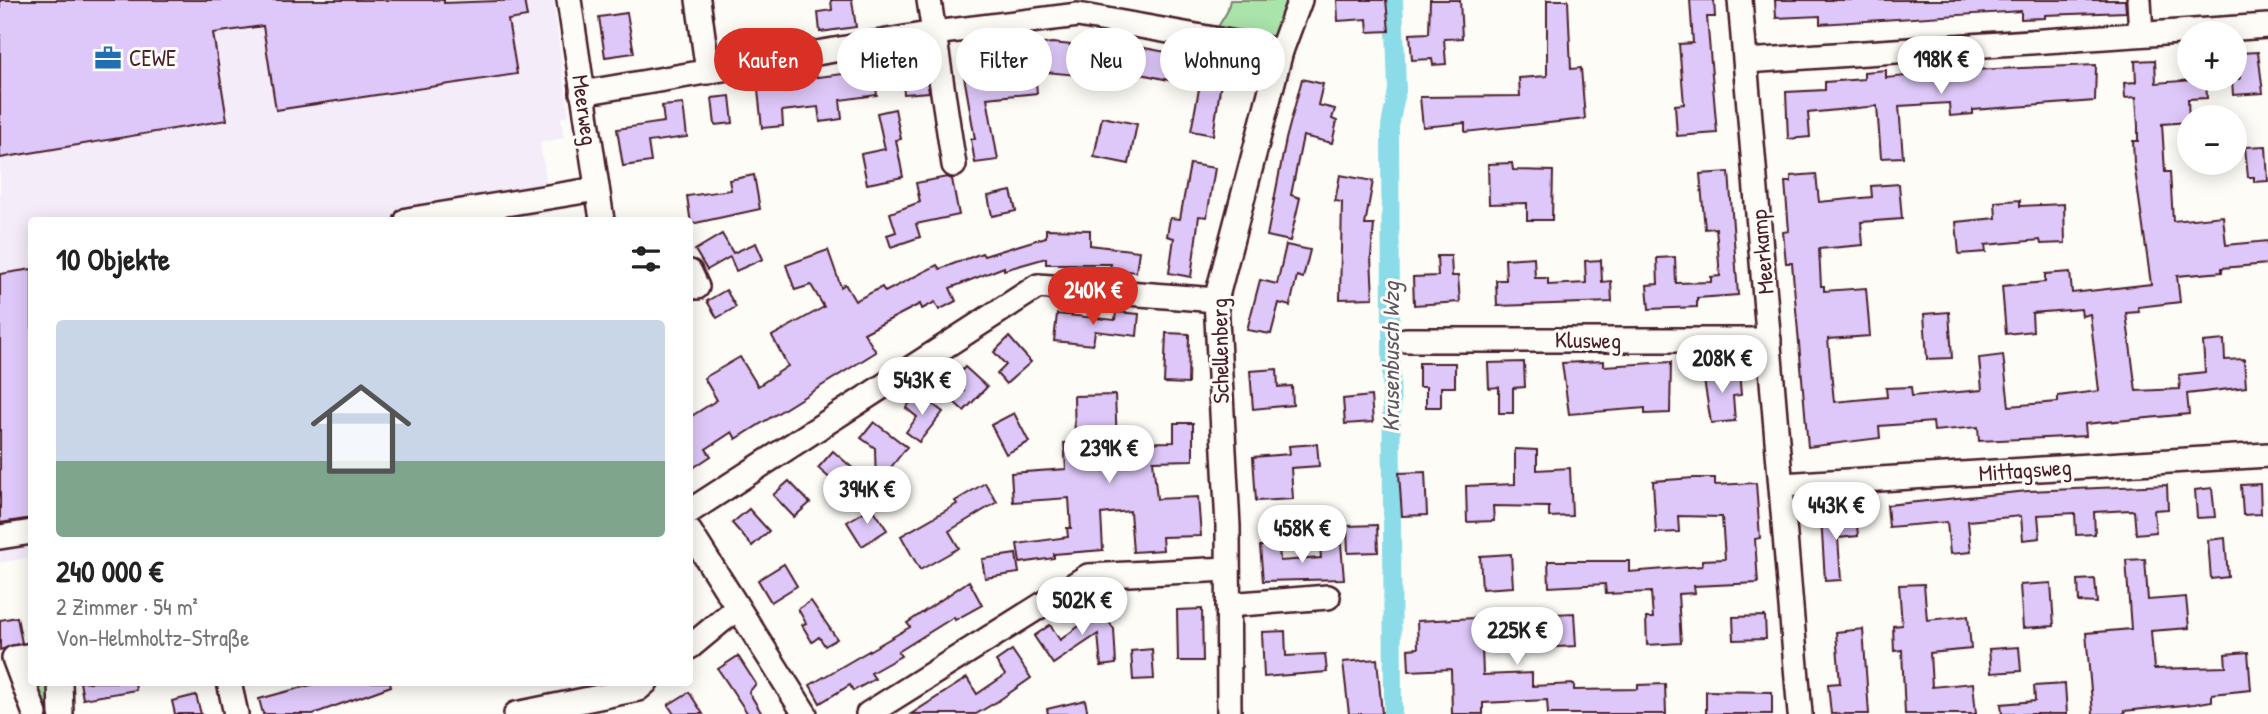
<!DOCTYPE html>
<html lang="de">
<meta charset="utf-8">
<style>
body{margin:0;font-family:"Patrick Hand",sans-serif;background:#f2f2f2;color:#222;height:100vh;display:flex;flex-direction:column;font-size:26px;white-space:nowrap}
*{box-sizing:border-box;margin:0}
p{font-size:23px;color:#767676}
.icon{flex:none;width:38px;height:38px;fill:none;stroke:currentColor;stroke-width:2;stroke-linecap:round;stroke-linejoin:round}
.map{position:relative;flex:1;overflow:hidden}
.sheet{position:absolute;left:28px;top:217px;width:665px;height:469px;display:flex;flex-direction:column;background:#fff;border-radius:7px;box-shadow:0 4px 18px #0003}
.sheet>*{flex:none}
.banner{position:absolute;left:714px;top:28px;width:665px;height:63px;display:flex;gap:14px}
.fabs{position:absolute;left:2177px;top:21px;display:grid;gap:14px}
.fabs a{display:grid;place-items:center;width:70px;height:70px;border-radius:50%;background:#fff;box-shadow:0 4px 18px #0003;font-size:35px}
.price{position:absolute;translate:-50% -60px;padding:0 16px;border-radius:24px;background:#fff;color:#222;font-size:23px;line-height:46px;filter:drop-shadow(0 2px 4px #0008)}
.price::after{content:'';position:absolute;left:50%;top:42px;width:21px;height:16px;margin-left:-10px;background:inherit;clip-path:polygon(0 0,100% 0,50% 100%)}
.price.current{background:#d93025;color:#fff}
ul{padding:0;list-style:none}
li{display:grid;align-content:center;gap:14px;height:371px;padding:0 28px}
li span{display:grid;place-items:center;height:217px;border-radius:7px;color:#555}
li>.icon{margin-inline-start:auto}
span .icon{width:126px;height:126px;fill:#fffc;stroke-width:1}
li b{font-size:30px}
h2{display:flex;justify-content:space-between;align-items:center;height:84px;padding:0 28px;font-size:30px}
.tag{padding:0 24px;border-radius:32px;background:#fff;box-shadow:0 4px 18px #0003;font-size:24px;line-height:63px}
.tag.current{background:#d93025;color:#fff}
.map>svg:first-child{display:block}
.built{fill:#f4ecf8}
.green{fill:#aae4aa;stroke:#7a826a;stroke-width:2}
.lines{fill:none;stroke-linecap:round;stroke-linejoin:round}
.canal{stroke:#8bdbe8;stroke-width:18}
.building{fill:#dec8f9;stroke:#4a1f2b;stroke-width:2}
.minor-casing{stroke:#4a1f2b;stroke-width:28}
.minor{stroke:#fdfcf7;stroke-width:23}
.labels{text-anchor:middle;stroke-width:6;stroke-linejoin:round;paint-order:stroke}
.poi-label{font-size:23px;fill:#4a1f2b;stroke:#fdfcf7;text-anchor:start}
.street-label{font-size:23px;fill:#4a1f2b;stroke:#fdfcf7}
.water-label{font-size:24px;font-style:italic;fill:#5e5764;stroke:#fdfcf7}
</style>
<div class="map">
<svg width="2268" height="714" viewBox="0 0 2268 714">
<rect width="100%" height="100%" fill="#fdfcf7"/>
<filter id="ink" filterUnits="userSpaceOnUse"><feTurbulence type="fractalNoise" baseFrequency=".0143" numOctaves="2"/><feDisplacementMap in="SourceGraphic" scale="14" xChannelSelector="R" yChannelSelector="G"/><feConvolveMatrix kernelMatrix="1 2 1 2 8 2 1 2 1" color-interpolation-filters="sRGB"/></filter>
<g filter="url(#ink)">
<polygon class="built" points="0,0 553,0 569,115 561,118 564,138 540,143 552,212 503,220 32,220 31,557 0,563"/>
<g class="green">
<polygon points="1230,0 1293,0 1278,47 1213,35 1227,12"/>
<polygon points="32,683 46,683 54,708 49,714 37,714"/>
</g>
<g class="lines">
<polyline class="canal" points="1393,714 1390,126 1397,90 1394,0"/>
</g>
<g class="building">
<polygon points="0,0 444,0 444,3 524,0 527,17 508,20 517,74 276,110 263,26 213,33 227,120 0,158"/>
<polygon points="831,0 852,0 856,27 820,32 818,12 832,10"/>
<polygon points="1337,0 1386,0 1389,31 1368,32 1367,19 1338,21"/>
<polygon points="1430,0 1460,0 1462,38 1444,39 1446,64 1433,65 1432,59 1412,60 1410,34 1429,33"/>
<polygon points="1547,0 1568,0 1571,69 1581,68 1585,119 1465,132 1465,123 1423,127 1420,97 1520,96 1519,78 1547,76"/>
<polygon points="1690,0 1714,0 1715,17 1707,17 1717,133 1677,136 1675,105 1684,104 1679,44 1693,43"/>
<polygon points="1775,0 2125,0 2126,12 2045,15 2045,18 2021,19 2021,11 1820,24 1820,16 1776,18"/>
<polygon points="627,13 634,53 605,57 599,17"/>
<polygon points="1113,42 1224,63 1213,135 1191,131 1199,89 1196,86 1090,63 1088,76 1035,71 1037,93 987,98 998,160 975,163 971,139 975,139 961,59 1000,55 1000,49 1052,43 1112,49"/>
<polygon points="2258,52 2263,93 2233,95 2232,79 2240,79 2239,53"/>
<polygon points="2155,60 2156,83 2206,79 2207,98 2188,99 2189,122 2162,124 2165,172 2170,172 2173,221 2223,216 2226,245 2268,241 2268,264 2222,268 2222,272 2177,276 2180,302 2138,307 2139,312 2126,313 2136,391 2180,389 2179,375 2205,372 2203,342 2224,340 2225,360 2244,359 2246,387 2187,394 2189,414 2085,424 2086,436 1979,441 1978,427 1934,431 1933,422 1879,426 1880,438 1808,447 1792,263 1786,263 1783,232 1789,231 1785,182 1791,182 1791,176 1816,174 1819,202 1872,197 1871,186 1899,184 1902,219 1861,222 1863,245 1819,249 1821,286 1824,286 1824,291 1866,288 1870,336 1828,339 1834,402 1887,397 1886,388 1911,387 1912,396 1982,390 1979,358 2003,355 2009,406 2058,402 2058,396 2099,391 2090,314 2082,316 2081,309 2032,313 2033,331 2006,334 2002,286 2045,282 2045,274 2070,272 2072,293 2151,284 2134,163 2133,141 2138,141 2138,126 2136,97 2125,98 2124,83 2136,82 2135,61"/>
<polygon points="2096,65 2095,101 1973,110 1973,114 1950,116 1949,103 1899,106 1903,157 1881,158 1877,106 1808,113 1810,137 1788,139 1786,92 1825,90 1825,82 1864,79 1864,72 1886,70 1886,78 1969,70"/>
<polygon points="873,66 877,95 840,100 842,119 820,122 818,107 782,111 783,126 762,128 758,90 801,85 801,79 852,73 851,69"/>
<polygon points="925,70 929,92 904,94 902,72"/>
<polygon points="1302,79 1323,84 1318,105 1335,109 1332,119 1337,121 1332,143 1303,136 1291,195 1300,198 1290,241 1267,236 1286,139"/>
<polygon points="730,96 733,123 715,125 712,98"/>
<polygon points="683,104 687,137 648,142 651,162 623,166 617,129 664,122 662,106"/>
<polygon points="895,109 901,139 896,140 903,177 867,184 861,154 885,149 877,113"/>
<polygon points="1102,117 1137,124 1129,164 1094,157"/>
<polygon points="2266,146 2268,181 2254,182 2254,177 2248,177 2245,147"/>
<polygon points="1512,163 1513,170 1553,171 1552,220 1527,220 1527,203 1489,204 1488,164"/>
<polygon points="1190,164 1215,168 1207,217 1199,216 1191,277 1169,273 1174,238 1167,236 1170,218 1180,219"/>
<polygon points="1729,172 1738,295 1697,298 1697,307 1649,309 1647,285 1658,284 1657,258 1675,257 1676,283 1711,282 1711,277 1720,276 1716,228 1705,229 1700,174"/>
<polygon points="754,175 760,209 691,224 687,196 731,190 729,180"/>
<polygon points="1340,175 1373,181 1365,225 1374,225 1371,257 1373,298 1340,299 1342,202 1335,201"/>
<polygon points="947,177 952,179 959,215 916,224 920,237 891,247 887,235 896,232 890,213 920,202 916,183"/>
<polygon points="1011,191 1016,211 992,216 988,196"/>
<polygon points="2020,200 2020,206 2064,204 2065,243 2041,244 2040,240 1985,245 1986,252 1959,254 1956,222 1996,218 1995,202"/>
<polygon points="1046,229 1090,230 1090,245 1139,251 1136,272 1110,269 1111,264 1046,264 1046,258 1004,270 1004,267 950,288 956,301 939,310 935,302 922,309 920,304 864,333 876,352 736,439 732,432 706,449 711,456 690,470 690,417 717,400 704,378 740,357 758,386 788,366 772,336 824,307 811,285 795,290 786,265 828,250 841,287 845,284 855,301 882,287 885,292 937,265 940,269 982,253 984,256 1046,237"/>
<polygon points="722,234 733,253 756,243 763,259 736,271 730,257 707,270 695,250"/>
<polygon points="1286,245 1310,250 1303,278 1297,276 1290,306 1279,303 1271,334 1247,330 1260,280 1277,284"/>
<polygon points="1437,256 1451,256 1452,276 1458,276 1460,302 1414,305 1413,277 1438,276"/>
<polygon points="1534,257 1535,278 1548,278 1548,285 1586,283 1585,261 1601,260 1602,282 1611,281 1612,302 1497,306 1496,280 1506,280 1505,259"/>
<polygon points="32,269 32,518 0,523 0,274"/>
<polygon points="726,290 736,307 717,318 707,301"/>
<polygon points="1116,312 1139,314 1137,336 1095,331 1093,345 1054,341 1057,314 1115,320"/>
<polygon points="1949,312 1952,358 1927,359 1924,314"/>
<polygon points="1166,333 1189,334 1188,384 1164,383"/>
<polygon points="1009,337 1031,362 1006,384 997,374 1006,365 994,352"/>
<polygon points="1604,361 1604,366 1671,362 1670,413 1645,414 1645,408 1569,414 1562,363"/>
<polygon points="1524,362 1525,387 1513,388 1513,413 1499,413 1499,387 1489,388 1488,363"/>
<polygon points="1419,363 1455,363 1455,387 1441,387 1441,407 1426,407 1426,387 1419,387"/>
<polygon points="965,367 987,387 964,411 954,402 964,391 952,381"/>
<polygon points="1277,369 1278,387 1292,386 1293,405 1253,409 1250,371"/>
<polygon points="1739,371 1741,395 1733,396 1735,421 1711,423 1703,374"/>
<polygon points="918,393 943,412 919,442 906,432 917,417 906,408"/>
<polygon points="1115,395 1117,443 1174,442 1174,423 1193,423 1193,460 1153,461 1157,499 1198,497 1201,536 1162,537 1163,550 1133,552 1130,511 1101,514 1103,550 1054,554 1054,558 1020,563 1017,544 1068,537 1067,528 1071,528 1069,498 1013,502 1011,473 1066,469 1064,443 1075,442 1074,396"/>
<polygon points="1371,396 1373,422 1345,424 1343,399"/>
<polygon points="1014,413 1029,442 1006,454 991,425"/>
<polygon points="874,422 907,447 876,486 875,448 861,438"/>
<polygon points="1317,444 1319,466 1291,468 1293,499 1256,501 1253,457 1290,454 1289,446"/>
<polygon points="1515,449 1537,450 1537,470 1570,468 1572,516 1549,517 1549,507 1493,506 1494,521 1467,522 1466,486 1515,484"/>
<polygon points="833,451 856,471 841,488 818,468"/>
<polygon points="1425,472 1427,515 1402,516 1399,473"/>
<polygon points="1694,478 1715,478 1715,485 1756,483 1760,538 1755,539 1758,583 1694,586 1695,593 1678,594 1681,643 1647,645 1646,618 1653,618 1651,592 1606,594 1605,584 1549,587 1548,561 1629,561 1629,572 1702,566 1702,560 1725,559 1722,517 1678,516 1679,532 1656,533 1653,481"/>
<polygon points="789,481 810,503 794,517 773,495"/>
<polygon points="985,483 997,502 949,531 959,548 920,570 901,536 957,504 955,501"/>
<polygon points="2260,484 2261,514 2243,515 2241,485"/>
<polygon points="2167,485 2168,509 2154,510 2156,532 2136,534 2134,511 2131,510 2094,512 2095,534 2076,535 2075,513 2038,515 2040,538 2023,540 2021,516 1989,519 1968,521 1971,552 1950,554 1947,522 1889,527 1887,505 2028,491"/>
<polygon points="2212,488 2215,517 2197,518 2195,490"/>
<polygon points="872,507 887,530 862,546 847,522"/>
<polygon points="749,509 769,531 752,546 732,523"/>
<polygon points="1856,515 1858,536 1838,538 1841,580 1825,581 1821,517"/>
<polygon points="1377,525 1378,552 1348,553 1347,526"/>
<polygon points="2225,538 2228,577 2211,579 2208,540"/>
<polygon points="1341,544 1344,579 1263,581 1260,546 1279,545 1280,561 1321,558 1320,546"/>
<polygon points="1016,554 1019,573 985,578 982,559"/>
<polygon points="1511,554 1513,587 1482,589 1480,556"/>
<polygon points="2145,559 2148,600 2186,597 2189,628 2151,631 2154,669 2226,667 2225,654 2248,652 2251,690 2212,694 2212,701 2194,704 2124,711 2124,714 2093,714 2086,633 2131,629 2126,560"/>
<polygon points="784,564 797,586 771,602 758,580"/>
<polygon points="2095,579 2097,603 2079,602 2078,580"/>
<polygon points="969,581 982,605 955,620 954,617 898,652 901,656 871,673 875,679 853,691 850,685 820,703 810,685 910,627 907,623"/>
<polygon points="2051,583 2054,626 2023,628 2020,585"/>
<polygon points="1924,584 1927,620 1968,616 1971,649 1930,653 1932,687 1973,683 1976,714 1905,714 1902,650 1894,651 1893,626 1902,625 1899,585"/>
<polygon points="1091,598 1114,629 1116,664 1101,666 1098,634 1053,664 1034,636 1050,625 1060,640 1086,621 1078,610"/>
<polygon points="811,601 837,639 825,646 819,637 812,642 802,625 806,623 798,609"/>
<polygon points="1202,609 1203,661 1178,661 1177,610"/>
<polygon points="1574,613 1576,646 1538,648 1538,644 1482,647 1483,675 1532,673 1532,686 1574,684 1574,690 1638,689 1638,685 1665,684 1666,714 1548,714 1547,700 1483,703 1483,714 1452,714 1451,669 1409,671 1408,649 1418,648 1417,621"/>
<polygon points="1765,616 1766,639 1734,640 1733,617"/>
<polygon points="17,617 22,643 0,650 0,620"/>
<polygon points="1863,629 1869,714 1831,714 1828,684 1840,683 1836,632"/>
<polygon points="1285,631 1286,656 1325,654 1327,672 1264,677 1262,632"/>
<polygon points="2019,647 2021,671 1991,673 1989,649"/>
<polygon points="1152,649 1154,679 1133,680 1131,651"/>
<polygon points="1012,650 1031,678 998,701 976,714 911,714 967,678 977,694 1005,675 996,661"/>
<polygon points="738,656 756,684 749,692 762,714 748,714 718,669"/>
<polygon points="1377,659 1382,714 1349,714 1343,662"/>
<polygon points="80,682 135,682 136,690 83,699"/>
<polygon points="322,682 390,682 391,686 313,714 263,714 259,699"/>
<polygon points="2065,684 2067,714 2002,714 2001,704 2035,701 2034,686"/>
<polygon points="1706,691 1772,692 1772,714 1706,714"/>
<polygon points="689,692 703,714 674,714 668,705"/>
<polygon points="196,695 201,714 175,714 172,701"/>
<polygon points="1085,700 1088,714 1048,714 1047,709"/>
</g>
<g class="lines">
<defs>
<g id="minor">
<polyline points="569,0 602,220"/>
<polyline points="698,0 708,72"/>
<polyline points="929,0 954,165"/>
<polyline points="1740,0 1800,714"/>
<polyline points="2139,0 2141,34"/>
<polyline points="1746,61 2268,26"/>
<polyline points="582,93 934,33 1078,15 1281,51"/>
<polyline points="407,220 597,189"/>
<polyline points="690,272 697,287"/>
<polyline points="1406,340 1769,340"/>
<polyline points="1782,485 2268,455"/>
<polyline points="690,511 1038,286 1216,300"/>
<polyline points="690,532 805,714"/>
<polyline points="0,537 32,532"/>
<polyline points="1228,605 1328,597"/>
<polyline points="690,647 737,608"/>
<polyline points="32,655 14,658 35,714"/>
<polyline points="60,682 61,714"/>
<polyline points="229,682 236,714"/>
<polyline points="516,714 638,689 646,682"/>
<polyline points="868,714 1088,576 1228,569"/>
<polyline points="1229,714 1228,526 1216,300 1281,51 1300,0"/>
</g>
</defs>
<use href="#minor" class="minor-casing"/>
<use href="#minor" class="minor"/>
</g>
</g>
<defs>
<symbol id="office-bare" viewBox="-9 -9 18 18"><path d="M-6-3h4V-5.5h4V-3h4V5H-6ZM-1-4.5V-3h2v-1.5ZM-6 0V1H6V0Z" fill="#1f6fb2" stroke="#fdfcf7" stroke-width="2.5" paint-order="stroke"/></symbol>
</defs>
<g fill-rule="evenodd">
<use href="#office-bare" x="89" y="39" width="38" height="38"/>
</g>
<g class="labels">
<g class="poi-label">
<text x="129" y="66">CEWE</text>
</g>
<g class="street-label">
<text transform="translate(585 110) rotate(82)" y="8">Meerweg</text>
<text transform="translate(1762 252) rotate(-95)" y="8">Meerkamp</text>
<text transform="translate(1588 340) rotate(1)" y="8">Klusweg</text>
<text transform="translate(1220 351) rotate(-91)" y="8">Schellenberg</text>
<text transform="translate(2025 470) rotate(-4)" y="8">Mittagsweg</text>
</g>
<g class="water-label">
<text transform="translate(1391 357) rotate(-90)" y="8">Krusenbusch Wzg</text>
</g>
</g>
</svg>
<div class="fabs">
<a>+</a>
<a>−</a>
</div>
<b class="price" style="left:1941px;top:96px">198K €</b>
<b class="price current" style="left:1093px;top:327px">240K €</b>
<b class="price" style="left:1722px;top:395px">208K €</b>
<b class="price" style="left:922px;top:417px">543K €</b>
<b class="price" style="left:1109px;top:485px">239K €</b>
<b class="price" style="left:867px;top:526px">394K €</b>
<b class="price" style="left:1836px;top:542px">443K €</b>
<b class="price" style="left:1302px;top:565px">458K €</b>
<b class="price" style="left:1082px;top:637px">502K €</b>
<b class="price" style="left:1517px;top:667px">225K €</b>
<div class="banner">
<a class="tag current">Kaufen</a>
<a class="tag">Mieten</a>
<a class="tag">Filter</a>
<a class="tag">Neu</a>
<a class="tag">Wohnung</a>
</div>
<section class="sheet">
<h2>10 Objekte<svg class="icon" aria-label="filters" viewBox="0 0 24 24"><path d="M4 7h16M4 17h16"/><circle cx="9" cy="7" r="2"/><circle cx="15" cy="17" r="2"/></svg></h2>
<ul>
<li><span style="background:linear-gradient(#c9d6e8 65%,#7fa58c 0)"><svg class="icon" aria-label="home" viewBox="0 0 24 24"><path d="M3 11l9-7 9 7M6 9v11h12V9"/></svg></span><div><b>240 000 €</b><p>2 Zimmer · 54 m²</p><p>Von-Helmholtz-Straße</p></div></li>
</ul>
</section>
</div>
